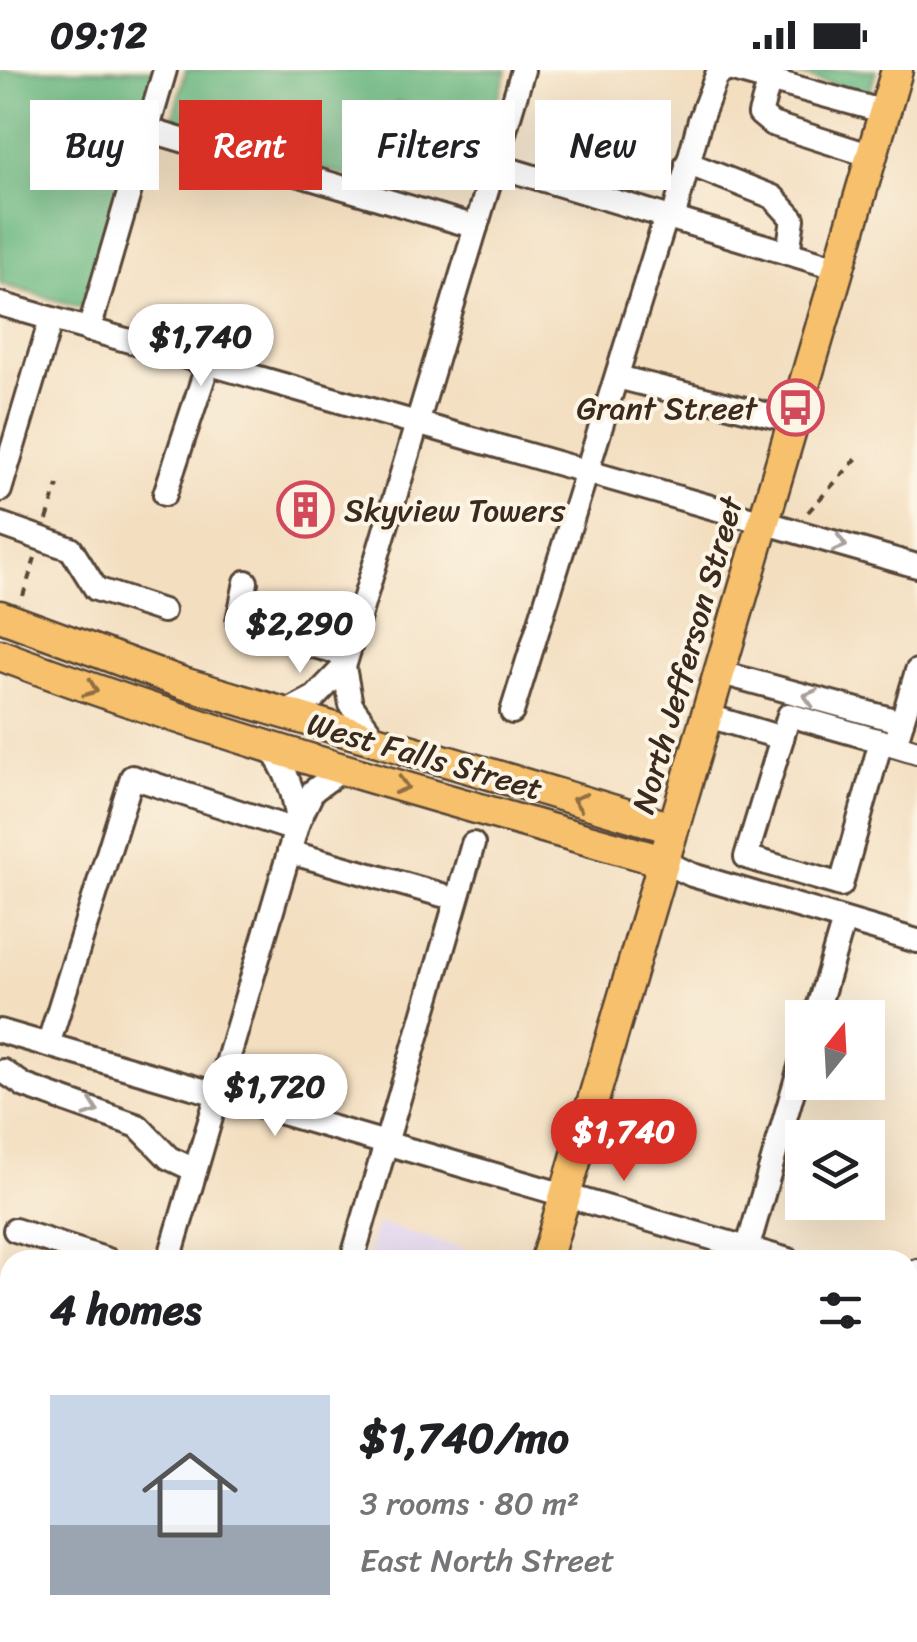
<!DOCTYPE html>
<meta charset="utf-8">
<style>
body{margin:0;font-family:Sriracha,sans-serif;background:#f2f2f2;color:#202124;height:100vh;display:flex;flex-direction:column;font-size:38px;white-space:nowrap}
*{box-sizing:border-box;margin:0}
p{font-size:32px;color:#757577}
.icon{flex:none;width:55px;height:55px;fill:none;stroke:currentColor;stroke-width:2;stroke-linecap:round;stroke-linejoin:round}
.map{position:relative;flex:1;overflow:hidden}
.side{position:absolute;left:0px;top:1180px;width:918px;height:392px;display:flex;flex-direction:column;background:#fff;border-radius:30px 30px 0 0;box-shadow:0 10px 40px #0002}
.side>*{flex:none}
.top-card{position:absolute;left:30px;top:30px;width:858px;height:90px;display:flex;gap:20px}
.needle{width:65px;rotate:18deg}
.fabs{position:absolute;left:785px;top:930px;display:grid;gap:20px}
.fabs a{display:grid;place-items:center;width:100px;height:100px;border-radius:0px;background:#fff;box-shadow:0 10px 40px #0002;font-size:50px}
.price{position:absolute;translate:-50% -85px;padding:0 22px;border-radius:35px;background:#fff;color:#222;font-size:32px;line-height:65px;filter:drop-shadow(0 2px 5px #0008)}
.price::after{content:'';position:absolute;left:50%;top:60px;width:30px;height:22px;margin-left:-15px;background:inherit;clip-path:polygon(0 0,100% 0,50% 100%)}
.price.active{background:#d93025;color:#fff}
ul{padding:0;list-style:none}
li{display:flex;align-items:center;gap:30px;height:250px;padding:0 50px}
li span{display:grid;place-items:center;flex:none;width:280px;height:200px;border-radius:0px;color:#555}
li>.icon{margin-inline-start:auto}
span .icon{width:120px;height:120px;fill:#fffc;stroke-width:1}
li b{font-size:42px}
h2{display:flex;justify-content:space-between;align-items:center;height:120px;padding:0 50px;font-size:42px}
.pill{padding:0 35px;border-radius:0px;background:#fff;box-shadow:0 10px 40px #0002;font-size:35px;line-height:90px}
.pill.active{background:#d93025;color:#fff}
.status{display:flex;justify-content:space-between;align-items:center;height:70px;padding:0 50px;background:#fff;direction:ltr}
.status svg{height:28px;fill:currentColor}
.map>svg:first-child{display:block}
.built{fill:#e1d4f4}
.forest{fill:#6ab881;stroke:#527150;stroke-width:2.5}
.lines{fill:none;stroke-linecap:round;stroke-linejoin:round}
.minor-casing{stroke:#574536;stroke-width:28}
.major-casing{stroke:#574536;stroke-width:35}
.path{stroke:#574536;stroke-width:4;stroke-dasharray:8 8;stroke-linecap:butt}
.minor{stroke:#fff;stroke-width:22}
.major{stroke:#f7c06c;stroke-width:30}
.oneway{stroke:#a79f9a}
.oneway2{stroke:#906e41}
.labels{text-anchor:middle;stroke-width:8;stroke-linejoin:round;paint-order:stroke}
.poi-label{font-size:32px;fill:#3b2a1e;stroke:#fcf5e5;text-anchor:end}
.street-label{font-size:32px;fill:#3b2a1e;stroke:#fcf5e5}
</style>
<div class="status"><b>09:12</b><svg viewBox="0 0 49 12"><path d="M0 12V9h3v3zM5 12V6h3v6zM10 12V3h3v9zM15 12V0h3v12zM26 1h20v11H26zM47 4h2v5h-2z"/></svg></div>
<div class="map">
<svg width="917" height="1572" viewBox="0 0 917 1572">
<rect width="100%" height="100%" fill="#fcf5e5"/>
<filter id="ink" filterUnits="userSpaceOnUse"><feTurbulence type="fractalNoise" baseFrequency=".01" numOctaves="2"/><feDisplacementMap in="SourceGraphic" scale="20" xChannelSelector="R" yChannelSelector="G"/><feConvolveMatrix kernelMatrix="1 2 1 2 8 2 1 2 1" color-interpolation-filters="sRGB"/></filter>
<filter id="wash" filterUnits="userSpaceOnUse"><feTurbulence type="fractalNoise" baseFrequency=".0048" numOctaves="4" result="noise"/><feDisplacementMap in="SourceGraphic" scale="40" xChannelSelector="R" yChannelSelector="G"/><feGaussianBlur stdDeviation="2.25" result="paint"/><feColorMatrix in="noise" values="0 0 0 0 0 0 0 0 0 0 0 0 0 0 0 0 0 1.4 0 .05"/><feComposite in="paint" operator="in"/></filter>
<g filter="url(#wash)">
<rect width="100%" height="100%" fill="#f3dec0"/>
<g class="built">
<polygon points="377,1153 494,1188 496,1190 366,1190"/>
<polygon points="10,1261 10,1379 0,1376 0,1267"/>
<polygon points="0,1467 10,1469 10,1562 25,1563 22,1572 0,1572"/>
<polygon points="638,1563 787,1563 784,1572 635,1572"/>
</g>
<g class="forest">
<polygon points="0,0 165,0 94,241 0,214"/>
<polygon points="186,0 507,0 489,59 397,31 370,113 171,54"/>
<polygon points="782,0 876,0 869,25"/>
</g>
</g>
<g filter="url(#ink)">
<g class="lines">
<defs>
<g id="minor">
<polyline points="733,0 885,42"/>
<polyline points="770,9 760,44 772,54 872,86"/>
<polyline points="148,60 476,157"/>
<polyline points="687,93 773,127 793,149 788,183"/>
<polyline points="494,95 838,198"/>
<polyline points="673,149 700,50 717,5 727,0"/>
<polyline points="0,234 917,496"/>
<polyline points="89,260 165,0"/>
<polyline points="617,307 793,351"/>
<polyline points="0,420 51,249"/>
<polyline points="165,424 208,294"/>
<polyline points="0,454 71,479 96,519 163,541"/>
<polyline points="246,512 238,551 258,561 347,585"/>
<polyline points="718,602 902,652"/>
<polyline points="512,642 666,147"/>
<polyline points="283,644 315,627 344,597"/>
<polyline points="705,645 782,668"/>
<polygon points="789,645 881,671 841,815 746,787"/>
<polyline points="377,671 351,635 344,597 523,0"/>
<polyline points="881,671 917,682"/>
<polyline points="895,675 917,601"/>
<path d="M269 677C287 700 294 722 298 752"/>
<polyline points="289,782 442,825"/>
<polyline points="663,791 692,805 917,871"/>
<polyline points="815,948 844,850"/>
<polyline points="0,961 788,1190"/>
<polyline points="48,975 132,707 295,760"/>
<polyline points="3,1001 25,1016 138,1056 169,1088 195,1100"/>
<polyline points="15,1160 108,1190"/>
<polyline points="169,1190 298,752 313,721 343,699"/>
<polyline points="352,1190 473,774"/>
<polyline points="744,1190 802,990"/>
<polyline points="908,1233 917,1201"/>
<polyline points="0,1424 10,1427"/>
<polyline points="0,1475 10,1478"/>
<polyline points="908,1480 917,1483"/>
<polyline points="338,1562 364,1572"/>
<polyline points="11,1572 14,1562"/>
<polyline points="56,1572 59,1562"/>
<polyline points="240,1572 243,1562"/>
<polyline points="622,1572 630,1562"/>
<polyline points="807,1572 810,1562"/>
</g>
<g id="major">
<polyline points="0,546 183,613 672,758"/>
<path d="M0 585C217 667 440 728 663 791"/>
<polyline points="546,1190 897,0"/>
<polyline points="575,1562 583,1572"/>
<polyline points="434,1572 437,1562"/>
</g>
</defs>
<use href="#minor" class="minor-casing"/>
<use href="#major" class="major-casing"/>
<g class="path">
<polyline points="808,442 859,386"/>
<polyline points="47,450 58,415"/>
<polyline points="23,526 35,488"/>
<polyline points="480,1562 513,1572"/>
<polyline points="527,1562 551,1570"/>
</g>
<use href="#minor" class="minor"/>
<use href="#major" class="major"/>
</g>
<defs><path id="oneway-chevron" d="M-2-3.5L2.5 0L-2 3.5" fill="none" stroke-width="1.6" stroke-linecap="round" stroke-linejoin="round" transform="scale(2.5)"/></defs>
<g class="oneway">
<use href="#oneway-chevron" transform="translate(840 474) rotate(16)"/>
<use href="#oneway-chevron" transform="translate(810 627) rotate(-164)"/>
<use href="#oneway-chevron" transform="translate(92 1039) rotate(19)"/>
</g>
<g class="oneway2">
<use href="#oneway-chevron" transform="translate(91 619) rotate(21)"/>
<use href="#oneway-chevron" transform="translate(402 716) rotate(16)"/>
<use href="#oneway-chevron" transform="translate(579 731) rotate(-163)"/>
</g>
</g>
<defs>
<symbol id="bus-ring" viewBox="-11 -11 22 22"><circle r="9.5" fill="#fcf5e5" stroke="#d1495b" stroke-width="1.5"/><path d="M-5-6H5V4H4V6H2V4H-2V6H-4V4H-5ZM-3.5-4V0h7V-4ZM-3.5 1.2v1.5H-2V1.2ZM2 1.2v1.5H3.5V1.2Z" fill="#d1495b"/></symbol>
<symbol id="building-ring" viewBox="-11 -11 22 22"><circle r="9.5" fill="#fcf5e5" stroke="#d1495b" stroke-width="1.5"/><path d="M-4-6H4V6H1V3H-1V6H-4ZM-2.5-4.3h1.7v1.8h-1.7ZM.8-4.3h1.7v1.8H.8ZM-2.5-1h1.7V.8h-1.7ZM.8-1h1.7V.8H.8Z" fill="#d1495b"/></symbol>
</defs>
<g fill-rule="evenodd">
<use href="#bus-ring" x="764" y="306" width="63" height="63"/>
<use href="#building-ring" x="274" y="408" width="63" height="63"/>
</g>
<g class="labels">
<g class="poi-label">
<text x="757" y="349">Grant Street</text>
<text x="344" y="451" text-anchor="start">Skyview Towers</text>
</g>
<g class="street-label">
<text transform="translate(687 585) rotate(-74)" y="11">North Jefferson Street</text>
<text transform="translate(425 686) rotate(16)" y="11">West Falls Street</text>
</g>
</g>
</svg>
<div class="fabs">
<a><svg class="needle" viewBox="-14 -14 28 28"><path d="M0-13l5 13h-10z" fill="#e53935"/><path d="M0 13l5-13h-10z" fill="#757577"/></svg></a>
<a><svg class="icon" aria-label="layers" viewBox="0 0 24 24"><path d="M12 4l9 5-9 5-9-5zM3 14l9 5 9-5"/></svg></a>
</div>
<b class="price" style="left:201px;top:319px">$1,740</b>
<b class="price" style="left:300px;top:606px">$2,290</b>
<b class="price" style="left:275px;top:1069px">$1,720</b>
<b class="price active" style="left:624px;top:1114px">$1,740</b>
<div class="top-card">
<a class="pill">Buy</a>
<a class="pill active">Rent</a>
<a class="pill">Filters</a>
<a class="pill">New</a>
</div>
<section class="side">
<h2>4 homes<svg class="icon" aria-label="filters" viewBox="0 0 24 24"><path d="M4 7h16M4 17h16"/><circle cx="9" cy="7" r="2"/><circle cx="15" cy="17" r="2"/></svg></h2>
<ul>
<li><span style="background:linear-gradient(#c9d6e8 65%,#9aa5b1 0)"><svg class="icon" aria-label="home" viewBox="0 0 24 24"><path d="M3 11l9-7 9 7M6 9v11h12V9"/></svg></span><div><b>$1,740/mo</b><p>3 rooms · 80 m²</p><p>East North Street</p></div></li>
</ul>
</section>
</div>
